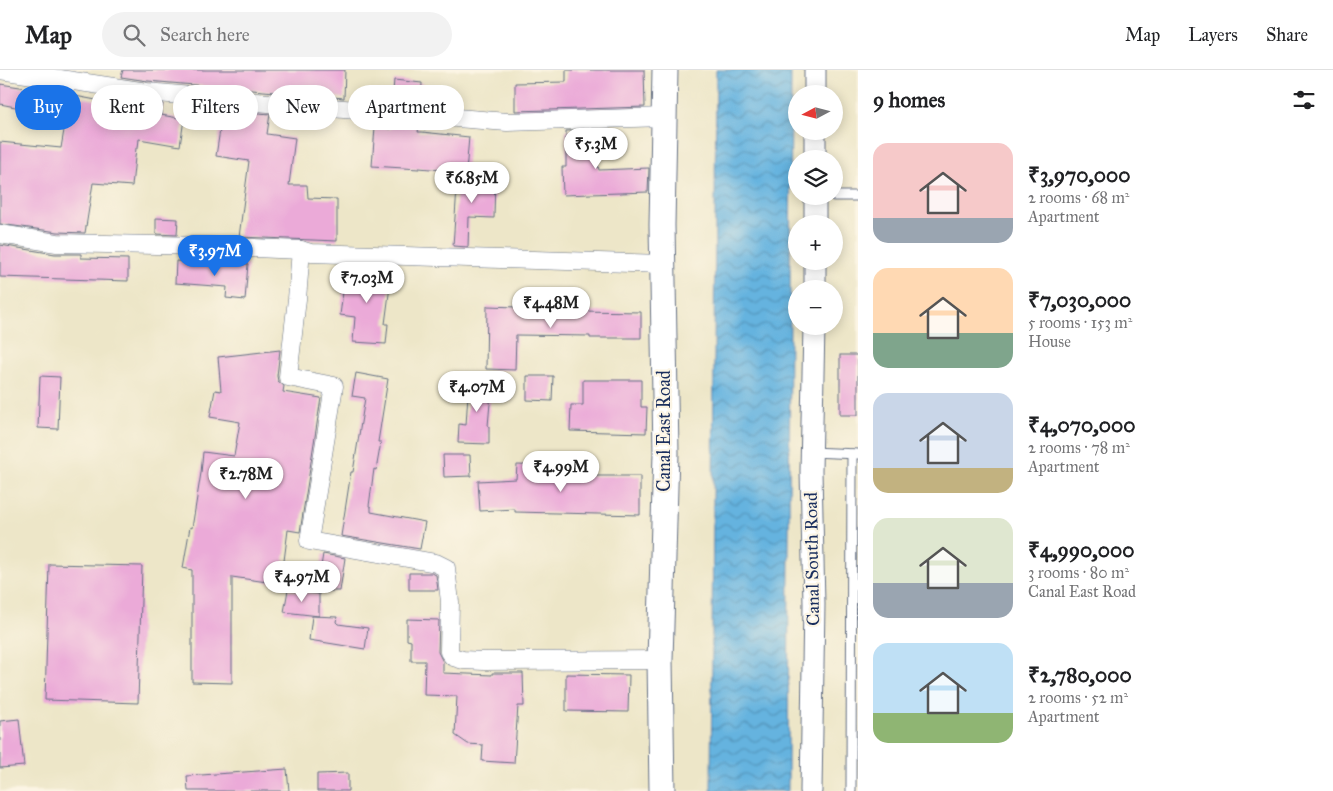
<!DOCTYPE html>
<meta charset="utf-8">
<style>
body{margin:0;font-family:"IM FELL Great Primer",serif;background:#f2f2f2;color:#202124;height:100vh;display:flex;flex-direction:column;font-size:19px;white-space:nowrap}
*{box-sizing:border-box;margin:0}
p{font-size:16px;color:#757577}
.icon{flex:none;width:28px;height:28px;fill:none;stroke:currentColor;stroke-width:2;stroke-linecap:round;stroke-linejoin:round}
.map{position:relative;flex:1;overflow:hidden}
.panel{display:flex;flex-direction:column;background:#fff;width:475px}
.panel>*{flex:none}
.banner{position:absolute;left:15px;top:15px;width:475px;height:45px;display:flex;gap:10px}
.needle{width:32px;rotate:263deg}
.buttons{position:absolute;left:788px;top:15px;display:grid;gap:10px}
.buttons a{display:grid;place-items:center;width:55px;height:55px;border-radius:50%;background:#fff;box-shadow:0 2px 12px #0003;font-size:25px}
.price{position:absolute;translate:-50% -42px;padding:0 11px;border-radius:18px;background:#fff;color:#222;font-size:16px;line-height:32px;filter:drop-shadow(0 1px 2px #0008)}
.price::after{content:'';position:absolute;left:50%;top:30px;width:15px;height:11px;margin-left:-8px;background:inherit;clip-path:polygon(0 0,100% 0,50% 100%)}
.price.selected{background:#1a73e8;color:#fff}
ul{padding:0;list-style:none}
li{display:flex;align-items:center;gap:15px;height:125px;padding:0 15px}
li span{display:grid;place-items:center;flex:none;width:140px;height:100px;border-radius:15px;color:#555}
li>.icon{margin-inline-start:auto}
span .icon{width:60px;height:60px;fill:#fffc;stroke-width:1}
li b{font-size:21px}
h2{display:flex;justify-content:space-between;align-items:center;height:60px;padding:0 15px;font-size:21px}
.tag{padding:0 18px;border-radius:22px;background:#fff;box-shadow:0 2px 12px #0003;font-size:18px;line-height:45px}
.tag.selected{background:#1a73e8;color:#fff}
header{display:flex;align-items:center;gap:30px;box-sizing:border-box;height:70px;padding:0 25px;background:#fff;border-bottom:1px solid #e0e0e0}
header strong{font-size:24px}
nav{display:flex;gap:28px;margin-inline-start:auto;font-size:18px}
.search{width:350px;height:45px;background:#f2f2f2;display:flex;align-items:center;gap:12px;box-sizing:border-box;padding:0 18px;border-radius:28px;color:#757577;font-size:19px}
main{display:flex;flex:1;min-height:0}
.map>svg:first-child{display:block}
.water{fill:url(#water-waves);stroke:#40719e}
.building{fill:#ebaad8}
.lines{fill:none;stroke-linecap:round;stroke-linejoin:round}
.service-casing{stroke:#646f83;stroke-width:11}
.minor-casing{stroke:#646f83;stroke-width:19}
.tertiary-casing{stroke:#646f83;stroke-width:23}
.secondary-casing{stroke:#646f83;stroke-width:27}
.service{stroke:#fff;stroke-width:9}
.minor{stroke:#fff;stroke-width:18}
.tertiary{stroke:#fff;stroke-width:21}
.secondary{stroke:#fff;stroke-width:25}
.labels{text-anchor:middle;stroke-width:4.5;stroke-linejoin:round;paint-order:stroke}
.street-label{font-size:18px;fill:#1b2f5e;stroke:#fcf5e5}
</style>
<header>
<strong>Map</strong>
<div class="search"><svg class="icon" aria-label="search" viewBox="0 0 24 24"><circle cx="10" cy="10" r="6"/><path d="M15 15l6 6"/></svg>Search here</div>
<nav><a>Map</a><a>Layers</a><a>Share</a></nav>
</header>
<main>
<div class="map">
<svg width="858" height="721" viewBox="0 0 858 721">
<defs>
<pattern id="water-waves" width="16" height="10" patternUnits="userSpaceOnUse" patternTransform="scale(1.25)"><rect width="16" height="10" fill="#65b3df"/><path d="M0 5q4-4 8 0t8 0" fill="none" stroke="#5292b8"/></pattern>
</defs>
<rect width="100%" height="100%" fill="#fcf5e5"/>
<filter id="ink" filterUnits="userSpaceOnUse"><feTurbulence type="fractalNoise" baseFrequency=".02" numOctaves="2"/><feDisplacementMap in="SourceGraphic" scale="10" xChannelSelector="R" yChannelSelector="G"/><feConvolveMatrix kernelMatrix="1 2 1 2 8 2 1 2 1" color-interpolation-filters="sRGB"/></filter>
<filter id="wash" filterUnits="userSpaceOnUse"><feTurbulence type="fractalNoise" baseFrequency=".0096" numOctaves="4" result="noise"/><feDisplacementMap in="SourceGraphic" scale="20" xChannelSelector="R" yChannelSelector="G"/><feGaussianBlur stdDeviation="1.12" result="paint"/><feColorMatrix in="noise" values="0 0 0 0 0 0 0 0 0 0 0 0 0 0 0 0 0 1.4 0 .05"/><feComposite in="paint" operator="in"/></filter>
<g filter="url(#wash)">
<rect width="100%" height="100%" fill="#ede6c8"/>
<polygon class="water" points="716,0 791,0 788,721 711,721"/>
<g id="blocks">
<g class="building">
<polygon points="123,0 345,0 344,28 148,11 121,7"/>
<polygon points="566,0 644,0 645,37 515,41 515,13 566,12"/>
<polygon points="394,10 422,13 421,34 392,32"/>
<polygon points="0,14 40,20 36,41 0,34"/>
<polygon points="70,25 117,34 118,28 163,34 161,45 184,49 180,76 139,69 138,78 136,78 132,116 93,113 85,163 58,162 0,154 0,72 61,78"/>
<polygon points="223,40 270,44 267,64 295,68 289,115 307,115 308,128 337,129 337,171 239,167 249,91 216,86"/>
<polygon points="390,53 419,56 418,62 422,62 469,67 466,102 419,98 419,99 372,96 375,57 390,59"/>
<polygon points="596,60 597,96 598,96 599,100 649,98 648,122 563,125 562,97 566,97 566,61"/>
<polygon points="458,103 473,104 473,106 495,107 494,148 469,147 468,177 453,176"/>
<polygon points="156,148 178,149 177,165 156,164"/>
<polygon points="0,175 55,184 81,184 81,188 128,189 128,211 0,207"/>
<polygon points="176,191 229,195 229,193 248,194 245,230 226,228 227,217 175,213"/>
<polygon points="373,198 392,201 385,254 388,254 386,274 353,272 355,247 340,245 346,199 372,202"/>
<polygon points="487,236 517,237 517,240 641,242 641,268 590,268 590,266 516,265 515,300 486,299"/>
<polygon points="280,280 277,306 278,311 284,316 283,322 321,328 300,462 288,460 281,514 232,507 232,613 192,612 192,500 183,498 190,457 192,458 201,403 203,382 234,386 240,352 210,347 215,320 221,321 218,287"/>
<rect x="840" y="285" width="18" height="60"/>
<polygon points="356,303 388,309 378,372 381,372 376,400 374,399 369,436 371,437 371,442 425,452 420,479 341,466 351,402 353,402 365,328 352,326"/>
<polygon points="40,306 60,307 58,359 38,358"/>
<polygon points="527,306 553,306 552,331 527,330"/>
<polygon points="469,308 492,310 488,356 489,356 489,374 458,373 459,354 466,355"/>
<polygon points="583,310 641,310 641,337 647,337 646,363 570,361 571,335 583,335"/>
<polygon points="443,385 470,385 471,406 444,407"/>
<polygon points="517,395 577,397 577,406 640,406 640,445 515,442 515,439 480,441 478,411 516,409"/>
<polygon points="323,484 345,488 340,521 317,521"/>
<polygon points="49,494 142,496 138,633 45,630"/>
<polygon points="409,503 432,503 436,505 438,520 409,520"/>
<polygon points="288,520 319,524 319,546 284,542"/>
<polygon points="312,546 337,547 336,552 338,554 368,558 365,579 309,570"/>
<polygon points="407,549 439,550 438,582 443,592 443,603 492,605 492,603 523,603 524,636 518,636 514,693 482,691 483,675 468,674 455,665 457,626 424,625 425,591 411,591 411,571 407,570"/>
<polygon points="566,604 629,605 628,642 566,641"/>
<polygon points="19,649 24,696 0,698 0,651"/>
<polygon points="287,699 289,721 188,721 187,706"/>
<polygon points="348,703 348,721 317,721 317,704"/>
</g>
</g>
</g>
<g filter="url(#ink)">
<use href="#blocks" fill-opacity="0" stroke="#646f83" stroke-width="1"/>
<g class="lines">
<defs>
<g id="service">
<polyline points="834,126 858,126"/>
<polyline points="811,382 858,384"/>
<polyline points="851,721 852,384"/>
</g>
<g id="minor">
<polyline points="0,0 147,22 256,32 507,52 664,47"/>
<polyline points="0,164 57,173 205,176 301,180 311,183 663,194"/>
<polyline points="301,180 297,229 288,307 334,316 309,471 436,493 446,498 450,532 449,582 453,587 463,590 484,591 660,590"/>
</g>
<g id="tertiary">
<polyline points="815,24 815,0"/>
<polyline points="815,89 815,61"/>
<polyline points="815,154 815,126"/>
<polyline points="815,219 815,191"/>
<polyline points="811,721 814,534 811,401 814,256"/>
</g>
<polyline id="secondary" points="662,721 660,590 666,383 662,155 665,0"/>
</defs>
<use href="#service" class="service-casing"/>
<use href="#minor" class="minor-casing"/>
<use href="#tertiary" class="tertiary-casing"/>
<use href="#secondary" class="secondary-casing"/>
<use href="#service" class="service"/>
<use href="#minor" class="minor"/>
<use href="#tertiary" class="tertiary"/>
<use href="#secondary" class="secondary"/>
</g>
</g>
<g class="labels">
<g class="street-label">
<text transform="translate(664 361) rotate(-90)" y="6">Canal East Road</text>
<text transform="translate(812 489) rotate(-91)" y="6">Canal South Road</text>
</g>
</g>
</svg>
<div class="buttons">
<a><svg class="needle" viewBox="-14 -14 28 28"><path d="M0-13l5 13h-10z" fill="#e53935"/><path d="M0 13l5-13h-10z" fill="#757577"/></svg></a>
<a><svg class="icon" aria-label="layers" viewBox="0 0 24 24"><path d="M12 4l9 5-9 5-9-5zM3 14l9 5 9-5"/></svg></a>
<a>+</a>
<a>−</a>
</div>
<b class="price" style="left:596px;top:100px">₹5.3M</b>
<b class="price" style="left:472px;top:134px">₹6.85M</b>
<b class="price selected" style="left:215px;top:207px">₹3.97M</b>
<b class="price" style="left:367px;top:234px">₹7.03M</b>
<b class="price" style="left:551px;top:259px">₹4.48M</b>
<b class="price" style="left:477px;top:343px">₹4.07M</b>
<b class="price" style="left:561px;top:423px">₹4.99M</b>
<b class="price" style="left:246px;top:430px">₹2.78M</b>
<b class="price" style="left:302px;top:533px">₹4.97M</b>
<div class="banner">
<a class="tag selected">Buy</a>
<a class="tag">Rent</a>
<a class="tag">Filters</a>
<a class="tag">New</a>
<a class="tag">Apartment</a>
</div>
</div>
<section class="panel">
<h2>9 homes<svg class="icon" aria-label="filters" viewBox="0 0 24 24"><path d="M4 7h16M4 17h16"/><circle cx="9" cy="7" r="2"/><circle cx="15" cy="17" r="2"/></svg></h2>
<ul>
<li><span style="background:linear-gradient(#f6c9c9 75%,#9aa5b1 0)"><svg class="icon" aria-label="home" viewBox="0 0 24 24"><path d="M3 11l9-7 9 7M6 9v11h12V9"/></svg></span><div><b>₹3,970,000</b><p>2 rooms · 68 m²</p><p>Apartment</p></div></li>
<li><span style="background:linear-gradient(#ffd9b3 65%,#7fa58c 0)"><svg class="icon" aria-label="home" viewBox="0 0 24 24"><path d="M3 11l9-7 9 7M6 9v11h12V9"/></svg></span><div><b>₹7,030,000</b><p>5 rooms · 153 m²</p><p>House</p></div></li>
<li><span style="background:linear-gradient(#c9d6e8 75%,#c2b280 0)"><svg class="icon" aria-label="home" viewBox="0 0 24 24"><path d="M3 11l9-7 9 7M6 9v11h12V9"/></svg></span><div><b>₹4,070,000</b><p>2 rooms · 78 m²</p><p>Apartment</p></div></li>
<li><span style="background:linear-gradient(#dfe7d0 65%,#9aa5b1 0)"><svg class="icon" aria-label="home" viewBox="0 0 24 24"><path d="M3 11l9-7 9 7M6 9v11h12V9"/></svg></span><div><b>₹4,990,000</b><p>3 rooms · 80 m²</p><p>Canal East Road</p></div></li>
<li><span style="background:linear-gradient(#bfe0f5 70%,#8fb573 0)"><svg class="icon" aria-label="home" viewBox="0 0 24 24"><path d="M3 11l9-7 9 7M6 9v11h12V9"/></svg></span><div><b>₹2,780,000</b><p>2 rooms · 52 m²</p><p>Apartment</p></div></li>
</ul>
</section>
</main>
